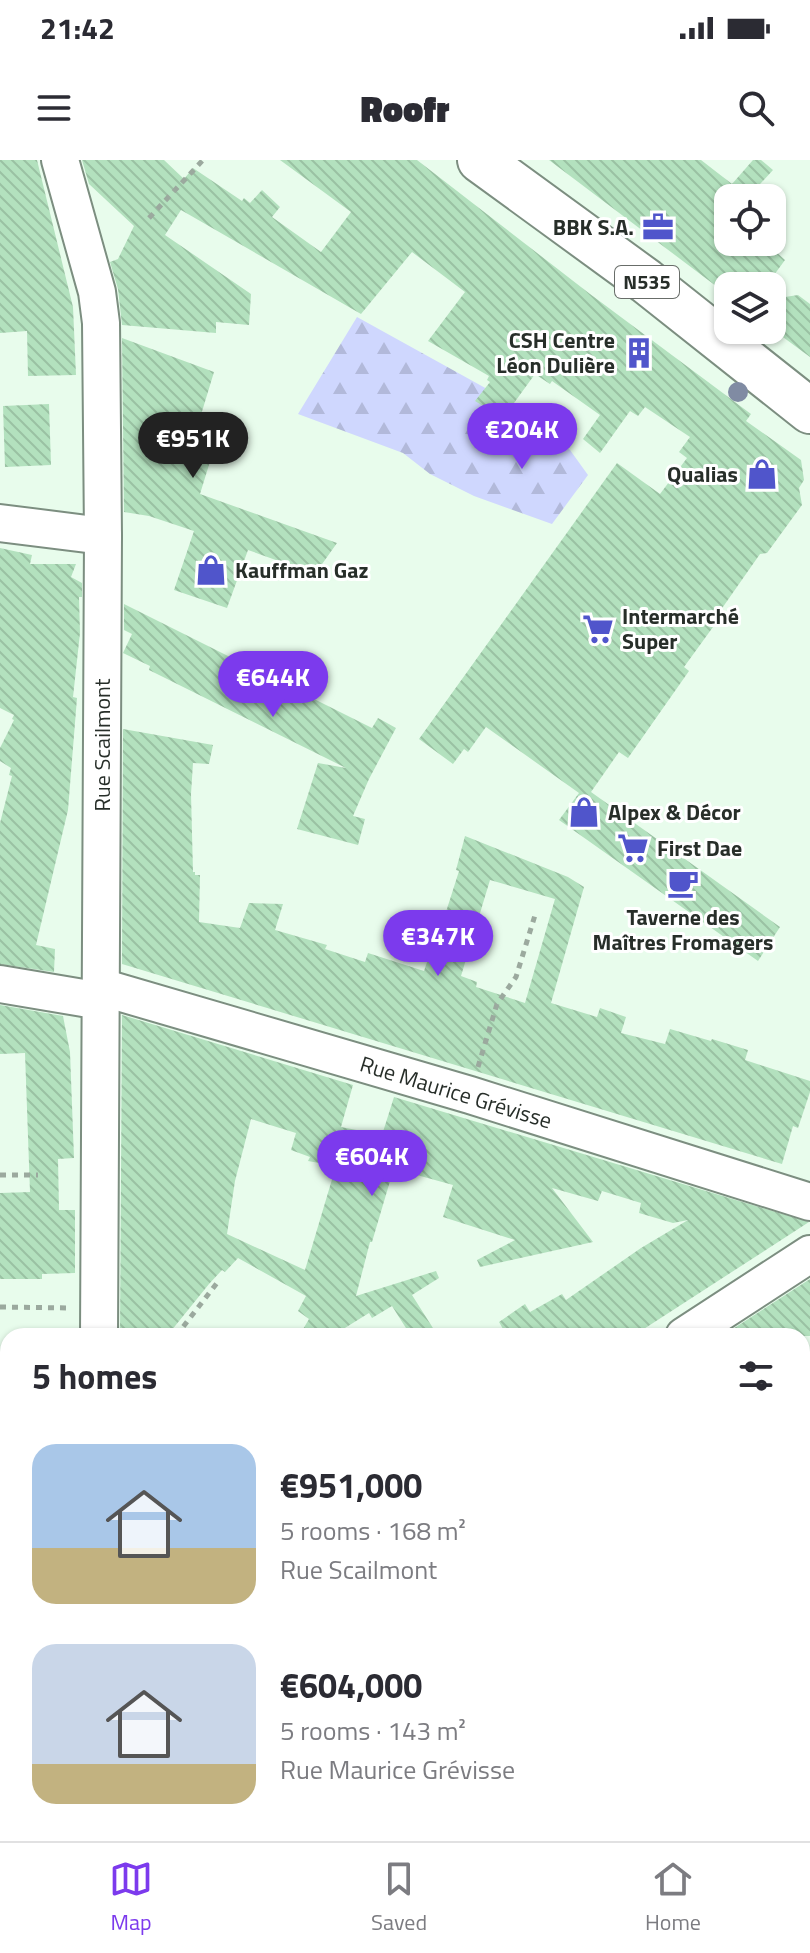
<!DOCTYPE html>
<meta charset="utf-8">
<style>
body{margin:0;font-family:"Titillium Web",sans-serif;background:#f2f2f3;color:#2b2b33;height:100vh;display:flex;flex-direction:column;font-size:30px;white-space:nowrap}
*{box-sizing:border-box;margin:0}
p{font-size:26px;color:#7c7c81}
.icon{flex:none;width:44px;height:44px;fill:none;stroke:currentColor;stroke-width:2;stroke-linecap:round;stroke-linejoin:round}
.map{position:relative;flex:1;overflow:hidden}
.drawer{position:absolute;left:0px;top:1168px;width:810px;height:514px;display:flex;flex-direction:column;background:#fff;border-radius:24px 24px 0 0;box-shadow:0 2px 6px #0004}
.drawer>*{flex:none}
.controls{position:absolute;left:714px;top:24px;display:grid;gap:16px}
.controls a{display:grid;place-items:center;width:72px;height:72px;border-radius:16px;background:#fff;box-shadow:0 2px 6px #0004;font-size:40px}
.price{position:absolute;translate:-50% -68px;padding:0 18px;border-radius:28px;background:#7c3aed;color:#fff;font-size:26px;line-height:52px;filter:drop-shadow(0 2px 4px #0008)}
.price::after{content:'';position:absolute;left:50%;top:48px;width:24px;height:18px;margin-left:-12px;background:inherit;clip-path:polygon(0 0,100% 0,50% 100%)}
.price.current{background:#222;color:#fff}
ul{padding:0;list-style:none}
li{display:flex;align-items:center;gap:24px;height:200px;padding:0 32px}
li span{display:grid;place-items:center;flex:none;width:224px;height:160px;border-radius:24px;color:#555}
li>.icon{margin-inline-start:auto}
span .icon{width:96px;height:96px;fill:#fffc;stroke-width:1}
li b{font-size:34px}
h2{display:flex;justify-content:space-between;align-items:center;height:96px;padding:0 32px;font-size:34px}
.status{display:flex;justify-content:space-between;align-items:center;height:56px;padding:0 40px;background:#fff;direction:ltr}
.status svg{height:22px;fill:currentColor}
header{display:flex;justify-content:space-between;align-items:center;height:104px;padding:0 32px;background:#fff;font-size:36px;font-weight:800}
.dock{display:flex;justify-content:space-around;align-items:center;height:112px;border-top:2px solid #e1e1e2;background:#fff;font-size:22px;color:#7c7c81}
.dock a{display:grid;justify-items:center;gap:4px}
.dock .current{color:#7c3aed}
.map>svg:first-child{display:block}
.grass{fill:url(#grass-tufts)}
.forest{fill:url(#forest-firs)}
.water{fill:url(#water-rules)}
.building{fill:url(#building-back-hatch);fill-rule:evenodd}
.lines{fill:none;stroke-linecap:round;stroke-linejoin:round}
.minor-casing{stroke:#7c8e80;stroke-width:40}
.major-casing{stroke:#7c8e80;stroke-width:48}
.path{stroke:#9ba99e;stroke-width:5;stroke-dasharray:6 6;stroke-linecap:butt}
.minor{stroke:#fff;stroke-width:36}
.major{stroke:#fff;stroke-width:44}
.tree{fill:#808ba3}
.labels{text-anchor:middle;stroke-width:6;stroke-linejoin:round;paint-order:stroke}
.shield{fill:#fff;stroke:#686d69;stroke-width:2}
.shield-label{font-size:20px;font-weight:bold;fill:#272e29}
.poi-label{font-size:22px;font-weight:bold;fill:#272e29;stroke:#fff;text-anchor:start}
.street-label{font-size:22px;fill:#272e29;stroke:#fff}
</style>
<div class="status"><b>21:42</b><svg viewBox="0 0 49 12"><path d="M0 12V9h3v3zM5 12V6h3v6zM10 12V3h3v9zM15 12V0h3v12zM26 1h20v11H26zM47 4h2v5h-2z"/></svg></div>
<header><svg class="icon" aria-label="menu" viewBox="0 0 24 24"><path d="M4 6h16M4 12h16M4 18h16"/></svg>Roofr<svg class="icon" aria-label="search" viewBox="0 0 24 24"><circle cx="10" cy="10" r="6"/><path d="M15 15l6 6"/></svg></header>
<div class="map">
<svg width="810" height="1681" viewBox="0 0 810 1681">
<defs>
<pattern id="grass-tufts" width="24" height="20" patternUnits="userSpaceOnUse" patternTransform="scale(2)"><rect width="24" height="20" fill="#cfd7fe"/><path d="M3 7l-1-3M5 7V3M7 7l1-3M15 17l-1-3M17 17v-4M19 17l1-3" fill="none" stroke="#b2b9da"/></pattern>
<pattern id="forest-firs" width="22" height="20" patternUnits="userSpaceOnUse" patternTransform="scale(2)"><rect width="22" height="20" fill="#cfd7fe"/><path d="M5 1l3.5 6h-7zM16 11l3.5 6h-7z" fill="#b2b9da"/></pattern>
<pattern id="water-rules" width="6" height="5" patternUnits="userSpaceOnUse" patternTransform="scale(2)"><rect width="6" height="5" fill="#a7b0de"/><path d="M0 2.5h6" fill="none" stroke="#8890b4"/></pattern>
<pattern id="building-back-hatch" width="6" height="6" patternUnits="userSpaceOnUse" patternTransform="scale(2)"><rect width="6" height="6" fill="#b3e1be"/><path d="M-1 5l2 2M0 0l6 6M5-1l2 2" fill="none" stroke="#9ac1a3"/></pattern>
</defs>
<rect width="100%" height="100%" fill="#e8fcec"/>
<g class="grass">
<polygon points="0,1445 8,1446 8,1570 0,1569"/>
<polygon points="802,1571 810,1573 810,1662 802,1661"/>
</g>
<polygon class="forest" points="357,157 507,240 547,269 570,290 588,315 552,364 474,336 430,314 403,293 298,254"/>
<g class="water">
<polygon points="0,1587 8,1589 8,1666 0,1665"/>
<polygon points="171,1674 652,1674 708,1681 192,1681 186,1676"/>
</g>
<g class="building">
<polygon points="0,0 37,0 73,147 76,215 28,216 27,171 0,173"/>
<polygon points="82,0 164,0 184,19 193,8 242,41 244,38 250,43 262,30 280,47 272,57 321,92 351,52 280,0 417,0 590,134 751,254 746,261 801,300 804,320 799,328 802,345 767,393 760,394 718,454 721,456 684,507 689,511 628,598 619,592 591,632 780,767 758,801 559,660 579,633 486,567 468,592 464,589 453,604 419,579 617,303 660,334 687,298 679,292 690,277 645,247 638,256 630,251 600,293 583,279 600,255 552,221 550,224 535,214 503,258 475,241 490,222 487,220 489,216 428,181 465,132 412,92 361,154 181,50 165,75 251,134 249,165 216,162 216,173 122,165 118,129 110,102 118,99 134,66 89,24"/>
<polygon points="549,0 701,0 732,24 753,0 761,0 773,10 748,37 750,38 728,38 728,82 765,82 785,100 766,126 716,126"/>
<polygon points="798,135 810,144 810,197 772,169 772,139"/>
<polygon points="122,178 214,212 197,268 186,287 212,295 200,334 337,383 315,414 248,390 227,448 174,430 194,371 149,356 124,352"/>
<polygon points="49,244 51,305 5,307 3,246"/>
<polygon points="0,388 32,395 30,404 76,404 71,417 82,423 82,437 79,437 80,473 73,537 77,538 68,650 36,785 55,789 54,812 0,804 0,663 12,616 9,615 11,608 0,601 0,588 14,560 12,559 14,555 0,548"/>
<polygon points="124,444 372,568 378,558 396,568 369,619 353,656 365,659 358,685 297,669 318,603 346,608 149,510 150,506 123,493 132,474 124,470"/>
<path d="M123 569 213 585 209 604 193 603 191 634 193 712H195V715H200L199 762 240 768 249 743 283 744 275 770 327 785 325 789 365 802 368 793 424 811 436 776 438 777 459 711 456 710 465 676 568 717 584 727 551 843 597 857 600 848 626 857 621 873 665 884 670 869 711 881 712 879 748 890 745 900 810 921V932L798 968 793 966 782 1004 122 804ZM490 720 555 739 525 843 476 827 477 822 461 816Z"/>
<polygon points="0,845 63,856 70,892 74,998 58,999 59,1050 75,1050 75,1113 42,1114 42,1119 0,1119 0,1033 30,1032 25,893 0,894"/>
<path d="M122 855 353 925 341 967 382 975 394 937 809 1062 633 1176H493L503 1169 499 1162 525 1144 530 1152 562 1134 566 1140 641 1088 688 1060 673 1063 639 1053 641 1043 602 1031 598 1041 552 1028 593 1082 480 1107 477 1100 515 1080 443 1057 453 1025 406 1012 405 1016 393 1011 372 1082H370L356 1136 436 1111 439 1118 412 1135 438 1176H411L392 1146 372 1158 369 1153 332 1176H299L309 1159 298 1151 306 1136 238 1098 225 1112 222 1110 209 1124 167 1176H120ZM251 959 296 973 291 990 310 997 308 1001 336 1006 305 1110 227 1074 235 1021Z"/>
<polygon points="810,1119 810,1176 722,1176"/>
</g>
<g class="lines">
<defs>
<g id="minor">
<polyline points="60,0 97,132 101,163 103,376 99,1176"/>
<polyline points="0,363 103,376"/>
<polyline points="0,824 101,841"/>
<polyline points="101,827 470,935 810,1042"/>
<polyline points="684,1176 810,1094"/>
<polyline points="0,1446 8,1447"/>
</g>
<polyline id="major" points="480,0 646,121 810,251"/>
</defs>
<use href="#minor" class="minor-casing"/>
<use href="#major" class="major-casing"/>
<g class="path">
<polyline points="149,58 203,0"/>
<polyline points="478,907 497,844 516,817 536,752"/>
<polyline points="0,1015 38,1015"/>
<polyline points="0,1147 71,1148"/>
<polyline points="176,1176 217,1123"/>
<polyline points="802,1327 810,1322"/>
<polyline points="0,1570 8,1571"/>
<polyline points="799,1674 810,1675"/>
<polyline points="0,1677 29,1681"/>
<polyline points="137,1681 141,1679 165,1681"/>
</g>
<use href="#minor" class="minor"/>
<use href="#major" class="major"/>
</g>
<circle class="tree" cx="738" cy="232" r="10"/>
<defs>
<symbol id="office-bare" viewBox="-9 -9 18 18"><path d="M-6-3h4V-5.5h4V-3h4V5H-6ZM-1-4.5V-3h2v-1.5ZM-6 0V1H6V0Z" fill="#5055cb" stroke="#fff" stroke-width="2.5" paint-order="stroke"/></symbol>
<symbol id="building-bare" viewBox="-9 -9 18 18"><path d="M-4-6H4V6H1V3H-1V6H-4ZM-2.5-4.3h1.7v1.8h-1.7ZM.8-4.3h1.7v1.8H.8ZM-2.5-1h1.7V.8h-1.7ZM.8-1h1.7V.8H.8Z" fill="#5055cb" stroke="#fff" stroke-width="2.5" paint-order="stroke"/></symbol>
<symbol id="shop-bare" viewBox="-9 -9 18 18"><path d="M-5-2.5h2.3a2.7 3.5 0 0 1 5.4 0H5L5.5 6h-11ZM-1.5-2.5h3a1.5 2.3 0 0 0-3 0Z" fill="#5055cb" stroke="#fff" stroke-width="2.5" paint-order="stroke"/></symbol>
<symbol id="supermarket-bare" viewBox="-9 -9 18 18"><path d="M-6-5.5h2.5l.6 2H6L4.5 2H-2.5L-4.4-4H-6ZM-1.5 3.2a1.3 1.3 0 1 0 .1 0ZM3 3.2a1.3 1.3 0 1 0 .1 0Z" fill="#5055cb" stroke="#fff" stroke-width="2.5" paint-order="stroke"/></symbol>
<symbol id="cafe-bare" viewBox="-9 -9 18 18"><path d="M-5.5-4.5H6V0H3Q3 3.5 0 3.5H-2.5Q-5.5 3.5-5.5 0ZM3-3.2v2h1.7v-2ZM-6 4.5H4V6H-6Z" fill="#5055cb" stroke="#fff" stroke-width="2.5" paint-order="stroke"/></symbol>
</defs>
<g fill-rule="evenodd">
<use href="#office-bare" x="636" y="45" width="44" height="44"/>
<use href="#building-bare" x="617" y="171" width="44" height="44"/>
<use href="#shop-bare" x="740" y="292" width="44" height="44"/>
<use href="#shop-bare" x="189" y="388" width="44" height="44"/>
<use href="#supermarket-bare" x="576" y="447" width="44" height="44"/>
<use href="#shop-bare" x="562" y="630" width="44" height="44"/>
<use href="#supermarket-bare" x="611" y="666" width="44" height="44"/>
<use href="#cafe-bare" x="661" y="701" width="44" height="44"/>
</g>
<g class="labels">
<rect class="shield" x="615" y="106" width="64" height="32" rx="6"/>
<g class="shield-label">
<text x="647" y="129">N535</text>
</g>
<g class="poi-label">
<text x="634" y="75" text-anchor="end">BBK S.A.</text>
<text x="615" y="188" text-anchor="end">CSH Centre<tspan x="615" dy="25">Léon Dulière</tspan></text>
<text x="738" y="322" text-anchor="end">Qualias</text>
<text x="235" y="418">Kauffman Gaz</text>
<text x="622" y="464">Intermarché<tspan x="622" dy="25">Super</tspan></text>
<text x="608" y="660">Alpex &amp; Décor</text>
<text x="657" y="696">First Dae</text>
<text x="683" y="765" text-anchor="middle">Taverne des<tspan x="683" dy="25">Maîtres Fromagers</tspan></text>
</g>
<g class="street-label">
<text transform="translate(102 585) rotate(-90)" y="8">Rue Scailmont</text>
<text transform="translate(456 932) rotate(17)" y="8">Rue Maurice Grévisse</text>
</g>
</g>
</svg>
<div class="controls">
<a><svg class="icon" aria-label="locate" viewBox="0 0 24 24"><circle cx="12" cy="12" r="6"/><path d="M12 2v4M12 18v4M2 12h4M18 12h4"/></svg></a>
<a><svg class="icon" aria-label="layers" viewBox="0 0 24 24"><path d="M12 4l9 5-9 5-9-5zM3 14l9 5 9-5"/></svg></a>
</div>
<b class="price" style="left:522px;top:311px">€204K</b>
<b class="price current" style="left:193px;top:320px">€951K</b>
<b class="price" style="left:273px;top:559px">€644K</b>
<b class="price" style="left:438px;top:818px">€347K</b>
<b class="price" style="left:372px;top:1038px">€604K</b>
<section class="drawer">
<h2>5 homes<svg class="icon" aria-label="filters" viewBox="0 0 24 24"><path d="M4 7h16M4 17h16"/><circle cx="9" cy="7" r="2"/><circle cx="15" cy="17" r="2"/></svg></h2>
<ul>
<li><span style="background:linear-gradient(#a9c7e8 65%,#c2b280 0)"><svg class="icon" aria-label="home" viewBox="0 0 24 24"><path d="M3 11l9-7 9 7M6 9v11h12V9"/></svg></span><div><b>€951,000</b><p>5 rooms · 168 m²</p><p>Rue Scailmont</p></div></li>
<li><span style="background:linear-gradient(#c9d6e8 75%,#c2b280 0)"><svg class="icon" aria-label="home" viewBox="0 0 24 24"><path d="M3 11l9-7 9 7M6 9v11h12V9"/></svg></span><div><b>€604,000</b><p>5 rooms · 143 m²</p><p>Rue Maurice Grévisse</p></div></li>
</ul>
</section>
</div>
<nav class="dock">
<a class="current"><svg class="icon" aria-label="map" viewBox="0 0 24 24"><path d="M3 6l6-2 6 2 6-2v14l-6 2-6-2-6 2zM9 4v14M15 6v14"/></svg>Map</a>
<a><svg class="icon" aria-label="saved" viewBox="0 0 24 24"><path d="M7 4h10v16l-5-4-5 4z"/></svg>Saved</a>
<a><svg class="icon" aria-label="home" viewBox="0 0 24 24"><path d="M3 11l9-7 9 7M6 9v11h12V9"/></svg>Home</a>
</nav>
